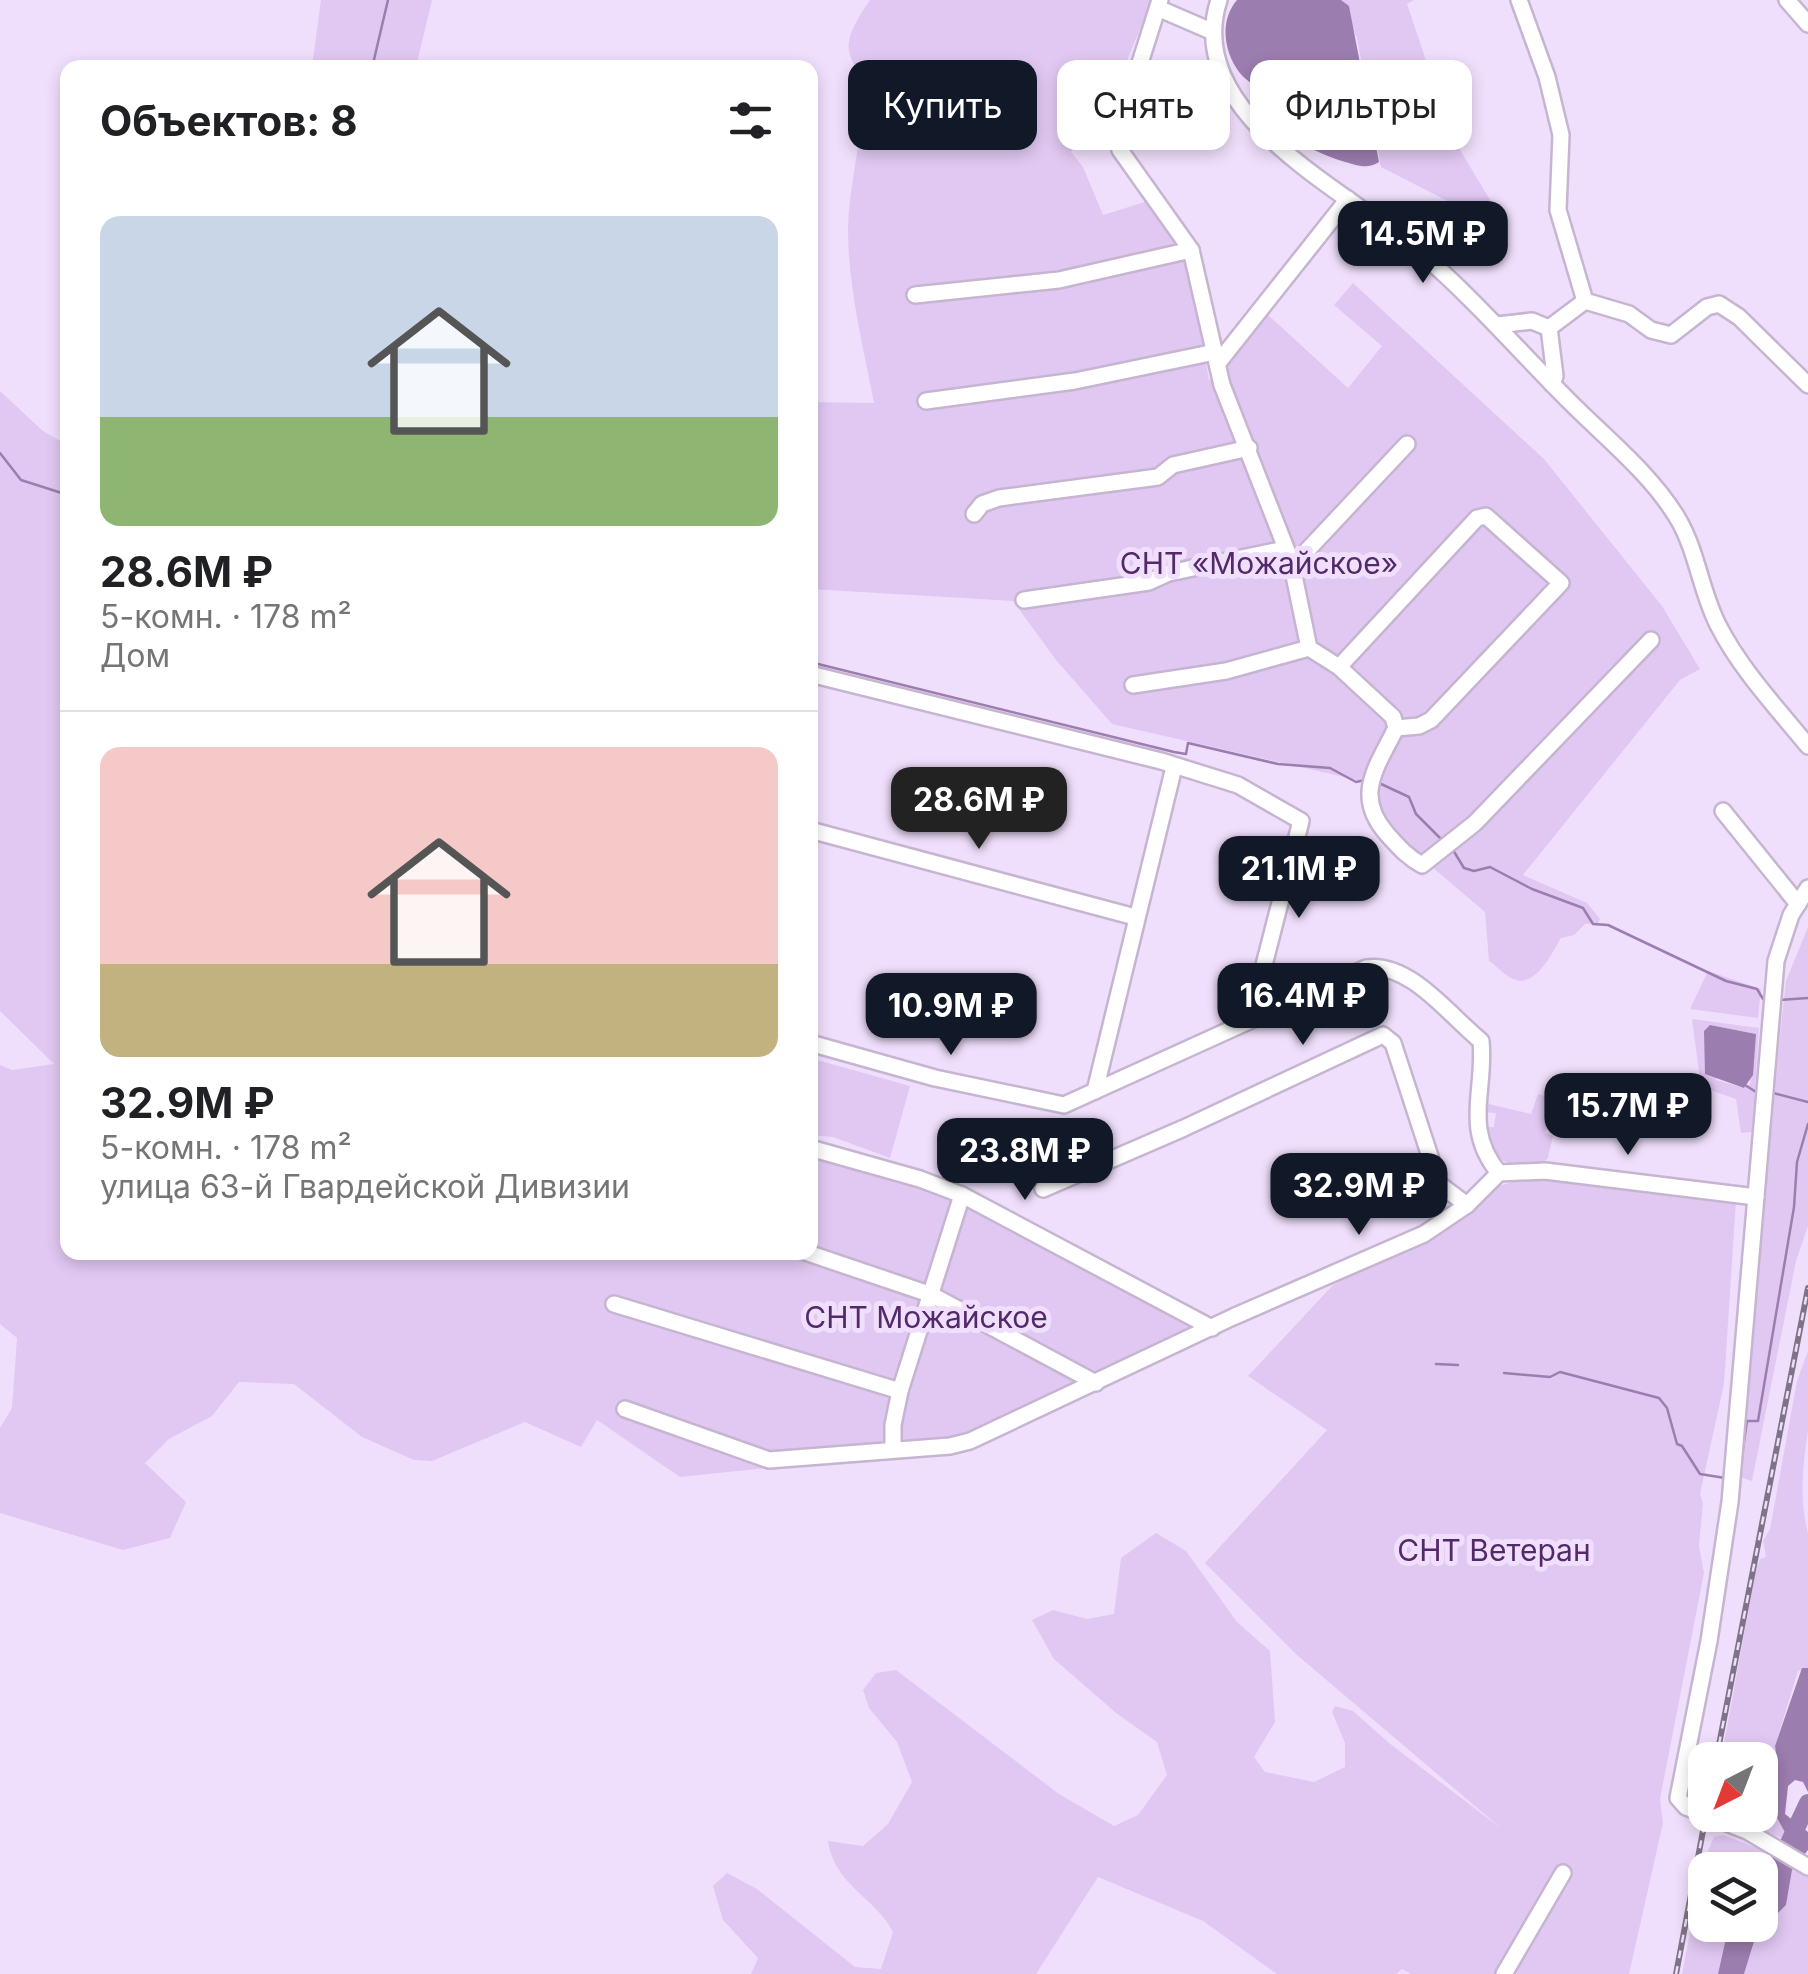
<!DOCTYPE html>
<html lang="ru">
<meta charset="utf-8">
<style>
body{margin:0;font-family:Inter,sans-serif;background:#f2f2f2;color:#202124;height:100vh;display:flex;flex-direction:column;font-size:38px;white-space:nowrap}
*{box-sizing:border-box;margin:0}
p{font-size:32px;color:#757577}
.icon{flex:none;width:55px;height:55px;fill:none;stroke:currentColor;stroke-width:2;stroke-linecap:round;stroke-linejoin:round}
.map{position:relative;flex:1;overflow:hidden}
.details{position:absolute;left:60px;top:60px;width:758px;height:1200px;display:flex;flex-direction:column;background:#fff;border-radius:20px;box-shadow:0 5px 15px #0003}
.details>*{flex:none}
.banner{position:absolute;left:848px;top:60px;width:810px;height:90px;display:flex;gap:20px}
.needle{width:65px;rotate:222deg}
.tools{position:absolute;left:1688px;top:1742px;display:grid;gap:20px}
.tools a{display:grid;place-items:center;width:90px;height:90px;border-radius:20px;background:#fff;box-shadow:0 5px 15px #0003;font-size:50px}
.price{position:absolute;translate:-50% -85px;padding:0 22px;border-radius:20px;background:#111827;color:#fff;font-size:32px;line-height:65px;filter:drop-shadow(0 2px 5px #0008)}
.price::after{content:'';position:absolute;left:50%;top:60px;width:30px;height:22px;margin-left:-15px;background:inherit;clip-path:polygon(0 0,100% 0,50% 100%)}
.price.selected{background:#222;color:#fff}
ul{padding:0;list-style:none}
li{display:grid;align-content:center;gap:20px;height:530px;padding:0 40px}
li+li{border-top:2px solid #e0e0e0}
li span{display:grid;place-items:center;height:310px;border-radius:20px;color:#555}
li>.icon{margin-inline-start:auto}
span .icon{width:180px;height:180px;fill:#fffc;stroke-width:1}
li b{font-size:42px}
h2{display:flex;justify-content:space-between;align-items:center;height:120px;padding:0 40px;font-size:42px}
.chip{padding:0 35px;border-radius:20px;background:#fff;box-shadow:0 5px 15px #0003;font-size:35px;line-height:90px}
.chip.selected{background:#111827;color:#fff}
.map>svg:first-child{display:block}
.green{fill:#e1c8f2;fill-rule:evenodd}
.water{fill:#9c7daf}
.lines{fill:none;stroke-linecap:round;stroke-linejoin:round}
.stream{stroke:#9c7daf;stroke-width:2.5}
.river{stroke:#9c7daf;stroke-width:18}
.minor-casing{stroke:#c6b5d1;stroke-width:20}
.minor{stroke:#fff;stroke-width:15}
.rail-casing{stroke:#7f7487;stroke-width:6}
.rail{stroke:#f0dffc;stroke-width:2.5;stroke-dasharray:8;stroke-linecap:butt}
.labels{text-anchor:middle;stroke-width:10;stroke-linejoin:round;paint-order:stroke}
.park-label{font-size:30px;fill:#532a69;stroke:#f0dffc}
</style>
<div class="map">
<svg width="1808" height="1974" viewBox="0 0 1808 1974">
<rect width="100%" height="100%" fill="#f0dffc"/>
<g class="green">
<polygon points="321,0 432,0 416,67 312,67"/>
<path d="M870 0H1152L1114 92 1071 152 1083 167 1103 215 1148 201 1188 257 1209 380 1267 314 1348 388 1382 346 1334 305 1353 283 1544 459 1662 606 1700 669 1680 680 1523 875 1587 903 1600 919 1598 923 1585 924 1574 935 1561 938C1553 951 1537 986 1516 980 1507 978 1497 966 1489 961L1485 912 1432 867 1422 875 1378 830 1366 782 1112 724 1056 660 1013 601 810 589V402L874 403C863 346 848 287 848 228 849 188 860 147 863 106 867 52 824 66 870 0Z"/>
<polygon points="1341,0 1414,0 1407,4 1436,90 1428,97 1495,208 1477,216 1381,167 1357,38"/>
<polygon points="0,391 43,431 67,445 68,1252 810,1252 810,1141 917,1173 1211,1323 969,1447 680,1477 597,1420 581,1447 525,1422 432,1461 414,1460 362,1437 294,1384 239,1382 212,1416 169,1439 145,1463 186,1502 170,1538 123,1550 0,1513 0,1428 12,1408 17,1338 0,1324 0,1065 12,1070 54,1064 0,1011"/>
<polygon points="1808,927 1808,1226 1796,1261 1752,1481 1740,1477 1780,1035 1786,981"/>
<polygon points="1708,971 1761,989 1758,1018 1690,1009"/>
<path d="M1692 1019 1759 1028 1752 1132 1741 1133 1736 1099 1701 1087ZM1710 1025 1756 1034 1750 1084 1744 1088 1716 1080Z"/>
<polygon points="810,1058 910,1086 890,1158 833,1137 810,1135"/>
<path d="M1538 1094 1556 1099 1545 1133 1553 1136 1548 1158 1542 1164C1501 1166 1498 1165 1484 1127H1494L1496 1113 1483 1112 1484 1103 1531 1114Z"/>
<path d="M1520 1180H1572L1736 1201 1724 1384 1700 1494 1703 1503 1699 1546 1704 1573 1660 1799 1663 1823 1629 1974H1411L1402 1969 1396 1974H1277L1203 1921 1098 1877 1036 1974H751L758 1958 723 1920 713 1886 727 1873 757 1889 855 1967 881 1969 893 1932C875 1897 834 1885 828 1841L863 1846 888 1824 912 1782 897 1742 869 1708 863 1690 876 1673 896 1670 1059 1794 1114 1826 1138 1815 1167 1775 1157 1742 1116 1713 1054 1659 1032 1620 1053 1610 1087 1619 1114 1614 1121 1558 1156 1533 1186 1551 1237 1622 1270 1651 1275 1722 1254 1757 1265 1772 1314 1782 1345 1767V1743L1332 1712 1335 1706 1353 1711 1389 1743 1502 1829 1297 1655 1205 1563 1327 1430 1248 1376 1332 1286 1364 1267 1402 1254 1471 1210 1495 1187Z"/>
<path d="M1808 1351C1808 1376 1808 1405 1808 1431 1803 1462 1799 1502 1808 1533V1668L1798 1671 1775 1746 1778 1767 1771 1807 1787 1836 1784 1839 1725 1815H1760V1760H1721L1756 1569 1760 1559 1766 1557 1763 1541 1770 1529 1797 1381Z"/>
<polygon points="1723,1835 1765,1851 1773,1858 1759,1867 1705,1870 1705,1925 1729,1925 1720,1969 1718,1974 1682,1974 1704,1860 1714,1837"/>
<polygon points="1792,1870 1808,1876 1808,1974 1744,1974 1756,1935 1786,1905"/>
</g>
<g class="water">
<path d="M1237 0H1341L1349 6 1379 162C1367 170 1356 165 1342 161 1312 151 1284 137 1268 108 1264 101 1266 99 1262 93 1255 85 1245 80 1239 72 1224 52 1219 21 1237 0Z"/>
<polygon points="1710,1025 1756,1034 1753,1075 1744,1088 1705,1074 1704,1031"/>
<path d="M1802 1668H1808V1792L1803 1782 1795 1780 1788 1786 1785 1814 1808 1832V1850L1792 1870 1786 1905 1756 1935 1744 1974H1718L1729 1925H1760V1870H1743C1767 1865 1774 1857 1787 1836L1771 1807 1778 1767 1775 1746Z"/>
</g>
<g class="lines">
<g class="stream">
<polyline points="372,68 388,0"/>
<polyline points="0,453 21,480 68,495"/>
<polyline points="810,662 1174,752 1186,754 1188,743 1278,764 1330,768 1356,782 1365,780"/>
<polyline points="1379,783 1409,797 1416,814 1441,839"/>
<polyline points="1453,850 1464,868 1474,871 1490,867 1532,889 1583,908 1593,924 1608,925 1726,981 1757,989 1763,999"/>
<polyline points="1779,1000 1808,998"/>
<polyline points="1745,1085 1756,1092"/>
<polyline points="1773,1093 1808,1102"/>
<polyline points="1436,1364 1458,1365"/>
<polyline points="1504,1373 1550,1377 1560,1372 1659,1398 1667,1408 1677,1444 1682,1446 1700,1474 1725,1478"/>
<polyline points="1739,1476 1747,1421 1758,1421 1794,1207 1797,1162 1808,1124"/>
</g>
<polyline class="river" points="1789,1843 1808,1803"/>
<defs>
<g id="minor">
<polyline points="1160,0 1139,66 1110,113 1120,150 1191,250 1222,385 1291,561 1309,648 1339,667 1393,717 1396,728"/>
<path d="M1219 0C1181 115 1350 192 1421 253 1474 299 1521 353 1571 403 1607 439 1652 475 1678 519 1697 551 1701 592 1718 625 1741 670 1777 708 1808 746"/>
<polyline points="1519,0 1547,77 1561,135 1558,210 1585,301 1629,314 1651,330 1671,335 1707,307 1719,304 1739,317 1808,385"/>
<polyline points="1787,0 1808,24"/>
<polyline points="1160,9 1211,31"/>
<polyline points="915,295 1059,280 1191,250"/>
<polyline points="1497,325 1532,321 1549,328"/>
<polyline points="1549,328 1555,376 1552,384"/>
<polyline points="1549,328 1585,301"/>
<polyline points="1218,363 1348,199"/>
<polyline points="926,401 1075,381 1215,352"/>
<polyline points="974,514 982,504 999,498 1158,477 1173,465 1249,448"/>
<polyline points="1291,561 1301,557 1407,444"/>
<polyline points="1024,600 1149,582 1169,573 1285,549"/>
<polyline points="1339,667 1477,518 1486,516 1561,583 1431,720 1419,726 1396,728"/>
<polyline points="810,674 1161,761 1238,785 1301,821 1255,1000 1255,1018"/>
<polyline points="1133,685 1226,671 1309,648"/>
<path d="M1396 728C1377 767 1353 795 1387 834 1398 846 1407 857 1422 865L1475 823 1651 640"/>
<polyline points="1723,811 1798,904"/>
<polyline points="810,830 1135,917"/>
<polyline points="1808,888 1791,915 1776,961 1730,1502 1709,1641 1678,1798 1686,1807 1747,1831 1808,1867"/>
<path d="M810 1043 935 1078 1064 1105 1366 968C1409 961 1449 1015 1481 1041 1486 1091 1462 1128 1499 1173"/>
<polyline points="1095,1091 1174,767"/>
<polyline points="810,1148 920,1179 962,1195 1212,1328"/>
<polyline points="1043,1189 1184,1128 1383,1035 1393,1043 1439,1184 1467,1205"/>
<polyline points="805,1252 932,1295 1096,1383"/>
<polyline points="614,1304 900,1391"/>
<polyline points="625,1409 769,1460 950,1446 970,1441 1233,1317 1424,1234 1467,1205 1499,1173 1545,1171 1756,1197"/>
<polyline points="893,1448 893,1425 900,1391 962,1195"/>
<polyline points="1504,1974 1563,1873"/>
</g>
</defs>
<use href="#minor" class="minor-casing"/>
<use href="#minor" class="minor"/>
<defs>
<g id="rail">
<polyline points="1716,1760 1808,1288"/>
<polyline points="1676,1974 1706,1815"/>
</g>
</defs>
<use href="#rail" class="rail-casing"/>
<use href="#rail" class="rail"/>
</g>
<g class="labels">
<g class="park-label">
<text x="1259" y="574">СНТ «Можайское»</text>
<text x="926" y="1328">СНТ Можайское</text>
<text x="1494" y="1561">СНТ Ветеран</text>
</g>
</g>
</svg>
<div class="tools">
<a><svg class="needle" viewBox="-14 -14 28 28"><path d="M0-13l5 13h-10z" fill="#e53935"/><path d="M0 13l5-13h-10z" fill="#757577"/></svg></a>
<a><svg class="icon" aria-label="layers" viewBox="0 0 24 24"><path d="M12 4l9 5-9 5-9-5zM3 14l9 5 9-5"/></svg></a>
</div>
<b class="price" style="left:1423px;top:286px">14.5M ₽</b>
<b class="price selected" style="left:979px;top:852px">28.6M ₽</b>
<b class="price" style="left:1299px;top:921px">21.1M ₽</b>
<b class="price" style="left:1303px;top:1048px">16.4M ₽</b>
<b class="price" style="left:951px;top:1058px">10.9M ₽</b>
<b class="price" style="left:1628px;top:1158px">15.7M ₽</b>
<b class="price" style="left:1025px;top:1203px">23.8M ₽</b>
<b class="price" style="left:1359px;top:1238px">32.9M ₽</b>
<div class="banner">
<a class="chip selected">Купить</a>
<a class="chip">Снять</a>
<a class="chip">Фильтры</a>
</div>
<section class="details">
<h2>Объектов: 8<svg class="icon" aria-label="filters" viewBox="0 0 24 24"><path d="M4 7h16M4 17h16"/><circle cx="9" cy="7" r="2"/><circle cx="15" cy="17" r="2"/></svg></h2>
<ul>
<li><span style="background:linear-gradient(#c9d6e8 65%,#8fb573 0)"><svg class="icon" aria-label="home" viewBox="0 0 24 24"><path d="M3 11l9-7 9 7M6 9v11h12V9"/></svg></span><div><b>28.6M ₽</b><p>5-комн. · 178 m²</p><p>Дом</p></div></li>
<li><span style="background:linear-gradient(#f6c9c9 70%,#c2b280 0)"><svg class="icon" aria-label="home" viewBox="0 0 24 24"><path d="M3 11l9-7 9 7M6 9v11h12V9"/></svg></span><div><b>32.9M ₽</b><p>5-комн. · 178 m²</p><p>улица 63-й Гвардейской Дивизии</p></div></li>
</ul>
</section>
</div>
